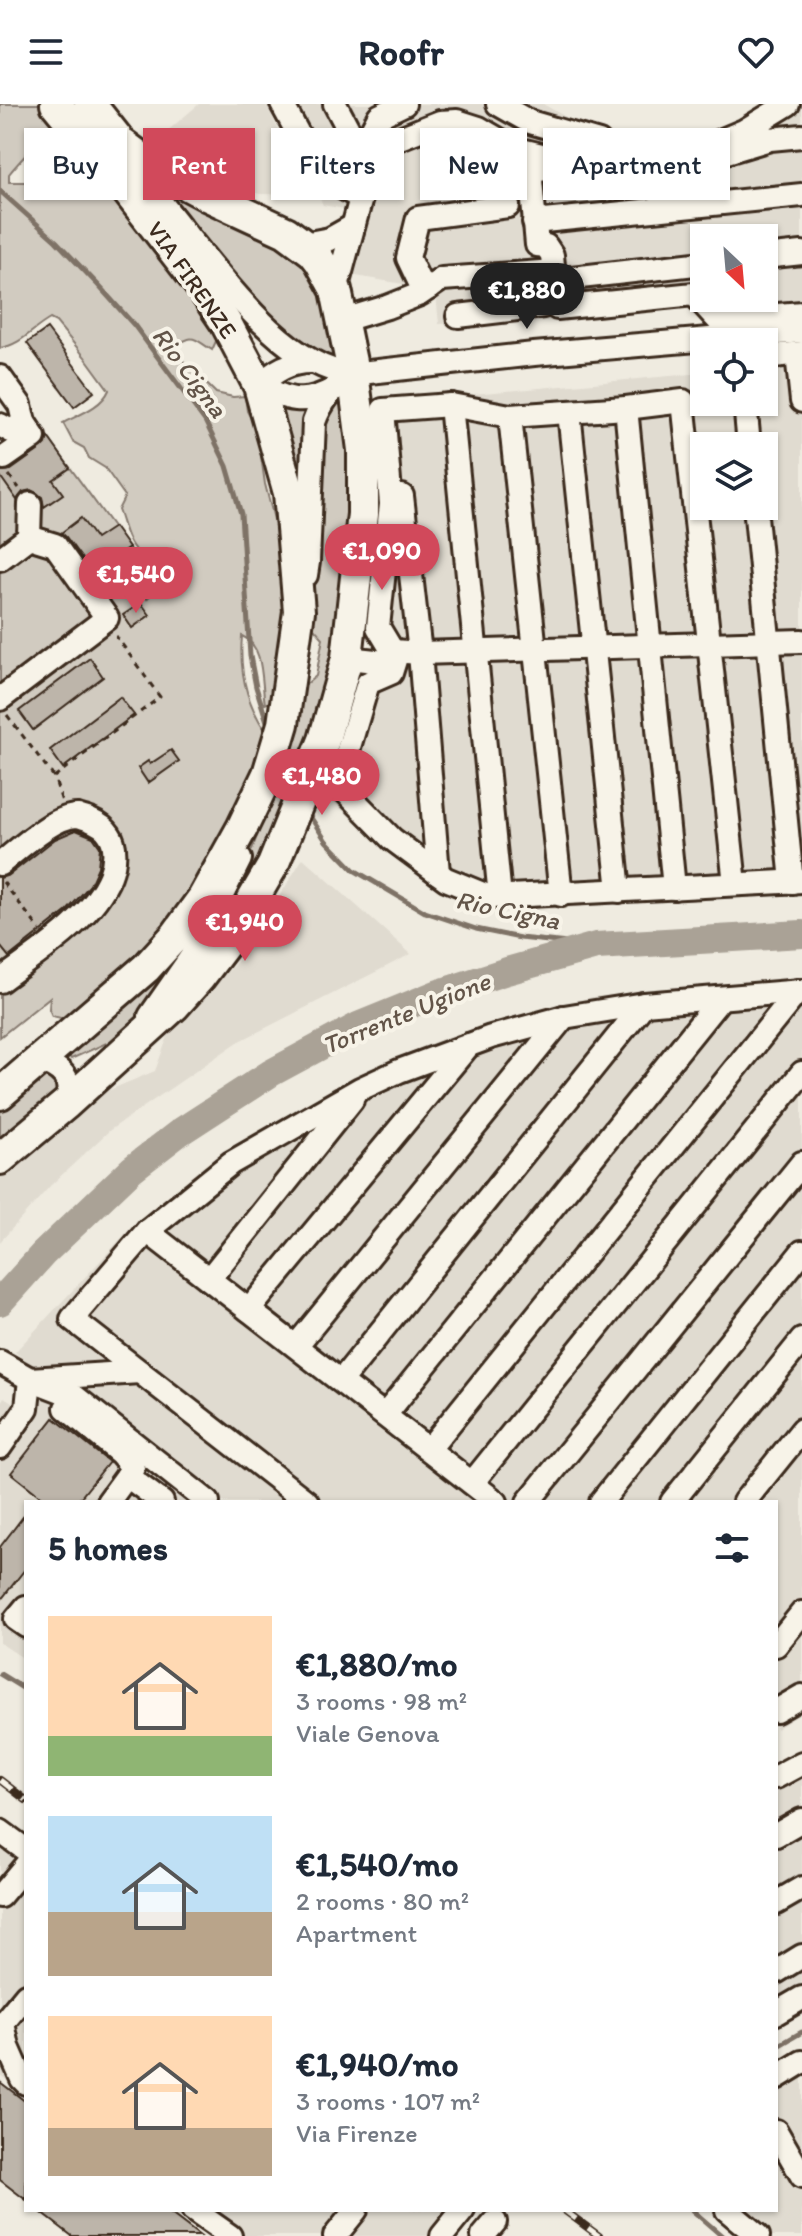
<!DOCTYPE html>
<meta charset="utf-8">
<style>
body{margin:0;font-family:Itim,sans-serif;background:#f6f6f7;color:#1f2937;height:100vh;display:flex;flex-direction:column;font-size:30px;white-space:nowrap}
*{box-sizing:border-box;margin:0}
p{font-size:26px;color:#747a83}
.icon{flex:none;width:44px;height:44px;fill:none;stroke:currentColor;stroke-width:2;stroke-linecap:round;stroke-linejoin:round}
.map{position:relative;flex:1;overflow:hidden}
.side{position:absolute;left:24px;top:1396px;width:754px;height:712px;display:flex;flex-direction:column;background:#fff;border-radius:0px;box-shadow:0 2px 6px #0004}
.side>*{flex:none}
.banner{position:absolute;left:24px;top:24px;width:754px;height:72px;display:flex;gap:16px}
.needle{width:52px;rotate:154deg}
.buttons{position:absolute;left:690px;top:120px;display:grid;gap:16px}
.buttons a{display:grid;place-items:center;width:88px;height:88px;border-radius:0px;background:#fff;box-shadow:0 2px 6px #0004;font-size:40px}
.price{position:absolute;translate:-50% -68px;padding:0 18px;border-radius:28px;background:#d1495b;color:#fff;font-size:26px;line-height:52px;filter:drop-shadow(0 2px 4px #0008)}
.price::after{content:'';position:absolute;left:50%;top:48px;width:24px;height:18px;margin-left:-12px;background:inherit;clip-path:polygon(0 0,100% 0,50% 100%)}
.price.on{background:#222;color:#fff}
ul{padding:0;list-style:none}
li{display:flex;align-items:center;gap:24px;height:200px;padding:0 24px}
li span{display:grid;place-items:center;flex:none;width:224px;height:160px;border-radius:0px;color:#555}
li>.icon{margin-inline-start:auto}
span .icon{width:96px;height:96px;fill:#fffc;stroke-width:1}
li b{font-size:34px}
h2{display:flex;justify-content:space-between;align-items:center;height:96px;padding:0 24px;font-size:34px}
.chip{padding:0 28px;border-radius:0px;background:#fff;box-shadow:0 2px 6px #0004;font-size:28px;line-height:72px}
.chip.on{background:#d1495b;color:#fff}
header{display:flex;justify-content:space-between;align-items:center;height:104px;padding:0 24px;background:#fff;font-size:36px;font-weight:800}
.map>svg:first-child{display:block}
.built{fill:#e0dbd0;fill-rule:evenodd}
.green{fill:#d1cbc0;stroke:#867a6f;stroke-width:2}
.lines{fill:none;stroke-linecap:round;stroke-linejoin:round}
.stream{stroke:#7e7266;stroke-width:5}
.river{stroke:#aaa296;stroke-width:28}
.building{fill:#bdb5aa;stroke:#3b2a1e;stroke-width:2}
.minor-casing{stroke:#3b2a1e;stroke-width:28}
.major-casing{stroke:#3b2a1e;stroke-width:36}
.path{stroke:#3b2a1e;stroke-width:3;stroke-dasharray:6 6;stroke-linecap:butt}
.minor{stroke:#f7f3e8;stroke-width:22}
.major{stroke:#f7f3e8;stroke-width:30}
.rail-casing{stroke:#3b2a1e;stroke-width:8}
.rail{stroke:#f7f3e8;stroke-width:5;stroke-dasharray:15;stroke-linecap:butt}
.labels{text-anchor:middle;stroke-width:8;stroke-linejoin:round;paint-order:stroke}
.street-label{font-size:24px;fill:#3b2a1e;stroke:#f7f3e8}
.water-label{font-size:26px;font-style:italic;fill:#625448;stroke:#f7f3e8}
</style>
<header><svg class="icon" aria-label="menu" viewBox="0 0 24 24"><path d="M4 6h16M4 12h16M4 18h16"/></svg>Roofr<svg class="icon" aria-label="heart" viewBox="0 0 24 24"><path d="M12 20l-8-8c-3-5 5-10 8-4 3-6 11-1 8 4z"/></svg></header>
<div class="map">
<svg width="802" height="2132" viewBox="0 0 802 2132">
<rect width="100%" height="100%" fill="#efebe0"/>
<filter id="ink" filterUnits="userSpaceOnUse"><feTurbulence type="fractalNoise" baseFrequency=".0125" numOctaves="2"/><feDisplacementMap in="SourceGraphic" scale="16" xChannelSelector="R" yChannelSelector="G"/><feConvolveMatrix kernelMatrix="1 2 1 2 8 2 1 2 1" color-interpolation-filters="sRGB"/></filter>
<g filter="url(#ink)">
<g class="built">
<polygon points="199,0 266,0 309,91 260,90 208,76 152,40"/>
<path d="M274 0H543L571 16 610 31 656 39 687 37 755 7 765 0H802V213L713 219 698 191 550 212 439 220 436 191 411 194 409 181 350 171 366 109 323 101ZM704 134H764V194H704Z"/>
<path d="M802 243V787L506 808 476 802 441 782 384 745 323 688 360 575 379 569 383 550 367 529 382 404 376 299 702 269 704 267V298H764V247ZM704 342H764V402H704Z"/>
<polygon points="303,754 411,850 238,938 110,1026 51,1081 0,1138 0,1074 87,1000 107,987 155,967 168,932 244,850"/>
<polygon points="802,874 802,1609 776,1625 776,1398 26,1398 26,1556 0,1539 0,1300 4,1293 17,1301 21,1299 18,1281 34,1264 15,1248 132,1123 219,1052 354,972 442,935 519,911 593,893"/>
<polygon points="802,1646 802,1903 776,1918 776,1662"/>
<polygon points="0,1717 26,1735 26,1990 0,1971"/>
<polygon points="802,1947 802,2132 748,2132 717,2106 776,2106 776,1963"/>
<polygon points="181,2106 478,2106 458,2132 216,2132"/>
</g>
<g class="green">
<path d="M0 0H51L55 16C42 36 24 51 9 70V78H26L39 91 57 82 70 63C60 52 58 41 54 27L60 23 91 72 101 77 105 89 121 95 190 192 202 214 217 235 212 246C191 233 196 230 174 242L175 249 216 289 233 293 245 292 247 307 253 318 260 345 265 380 279 435 283 508 279 558 272 597 265 600C261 578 265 542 242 532 239 567 247 601 267 629L262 654 173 828 65 915 52 912 49 905 50 893 0 933V349L8 360 47 332 133 450 122 459 147 495 157 482 162 462C155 454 146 456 138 449 126 438 124 421 118 406L125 392 105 364 89 354 84 344 73 338 63 319C78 311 102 303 109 286L85 253 56 218 50 215C32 225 21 241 0 244Z"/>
<polygon points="156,77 266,127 317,164 346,259 326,258 266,216"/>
<polygon points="343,288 353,341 336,574 255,781 194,858 241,770 253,743 266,707 298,587 316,572 323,534 313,523 310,515 323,315"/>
<polygon points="274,301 308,305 301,389"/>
<polygon points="203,820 129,929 71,955 66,947"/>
<path d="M44 971C54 975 59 981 55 992L0 1043V1002Z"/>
</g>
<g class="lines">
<g class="stream">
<polyline points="0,87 56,137 98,181 134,221 205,317 227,362 241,410 250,552 256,583 269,624"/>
<polyline points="283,660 292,684"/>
<polyline points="306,706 326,737 354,766 425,808 476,825 520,834 596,842"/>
<polyline points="0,1570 26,1586"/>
<polyline points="776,1943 802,1928"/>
<polyline points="692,2106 722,2132"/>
</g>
<polyline class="river" points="0,1198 43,1150 132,1065 180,1028 271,969 358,922 439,889 507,867 596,842 802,830"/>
</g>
<g class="building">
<polygon points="47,225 94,288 74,303 27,239"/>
<polygon points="48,333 70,364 53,376 63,390 44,403 42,393 31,386 23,388 17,396 0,372 0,367 11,366 42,344 46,340"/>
<polygon points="81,414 96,435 114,423 129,444 93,470 66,433 61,429"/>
<polygon points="141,499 150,511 132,524 123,511"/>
<polygon points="90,554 103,573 33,626 19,607"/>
<polygon points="120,593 134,611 63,664 50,646"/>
<polygon points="171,646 179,657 148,679 138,664 148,657 150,660"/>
<polygon points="76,726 93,733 100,743 98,763 90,781 67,807 9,853 0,842 0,774 9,771 55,735"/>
<polygon points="54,1314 109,1358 77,1398 35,1398 40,1392 11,1369"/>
<polygon points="26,1409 26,1464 0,1497 0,1443"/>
<polygon points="0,1978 26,1998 26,2096 0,2076"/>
<polygon points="38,2106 166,2106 200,2132 72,2132"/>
</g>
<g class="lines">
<defs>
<g id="minor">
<polyline points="282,0 321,72 361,94"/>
<polyline points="335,0 366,59"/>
<polyline points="498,0 530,18 599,38"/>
<polyline points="802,32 770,35 697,57 613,69 535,65 531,76 537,141 546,142 552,151 557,204 694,190 718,216 802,209"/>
<polyline points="718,38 744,27 788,0"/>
<path d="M127 49C144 80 168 106 189 134 227 180 287 263 351 270L534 250 802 227"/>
<polyline points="366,60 377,43 440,18 457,17 479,24 513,44 562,56"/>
<polyline points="534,118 802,91"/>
<polyline points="304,140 330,135 353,122"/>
<polyline points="764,153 802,149"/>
<polyline points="554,176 704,159"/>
<polyline points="429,184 419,177 408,154 418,114 508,102"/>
<polyline points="336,186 361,94 366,60 367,35 379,12 404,0"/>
<polyline points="344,216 387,203 420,190 442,175 541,168 543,202 458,212"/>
<polyline points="797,250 802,297"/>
<polyline points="764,253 802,249"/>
<path d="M313 258C290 257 274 267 259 282 288 296 304 302 334 285"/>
<polyline points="0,273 20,301 24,318 11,327 0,321"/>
<polyline points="745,298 749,342"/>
<polyline points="451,301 500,793"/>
<polyline points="626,304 674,784"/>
<polyline points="569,308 619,787"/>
<polyline points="510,312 561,791"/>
<polyline points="4,354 34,333 24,318"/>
<polyline points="402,392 420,549 438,769"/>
<polyline points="755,402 792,778"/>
<polyline points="0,455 29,433"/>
<path d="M306 471 308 458 314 318C321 298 334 282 351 270"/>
<polyline points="347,554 385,558 393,547 420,549 802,537"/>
<polyline points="0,595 107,514 55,441 29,433 30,400"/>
<path d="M0 760C18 746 54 711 78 712 80 713 88 715 90 716 97 719 105 723 109 730 117 741 115 759 110 772 92 816 37 849 0 877"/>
<polyline points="735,780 683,297 626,304 510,312 451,301 383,306 391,400 378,523 396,553 391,569 368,579 338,680 392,735 446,775 490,793 802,777"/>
<polyline points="150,912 191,853 240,755"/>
<path d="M40 957C63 964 74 976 66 1000"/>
<polyline points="147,1127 496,1398"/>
<polyline points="209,1175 352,996"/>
<polyline points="249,1206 469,941"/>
<polyline points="296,1242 564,913"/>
<polyline points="0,1258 30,1275 27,1304 0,1343"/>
<polyline points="140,1268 30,1275 74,1292 208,1398"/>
<polyline points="341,1277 644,900"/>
<polyline points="66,1304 120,1349 133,1364 127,1372"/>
<polyline points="385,1311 721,894"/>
<polyline points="429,1345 798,887"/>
<polyline points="472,1379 802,969"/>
<polyline points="108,1398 127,1372 162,1398"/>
<polyline points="307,1398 72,1215 147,1127 231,1059 360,985 399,967 491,933 564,913 644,900 802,887"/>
<polyline points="528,1398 802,1059"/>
<polyline points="601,1398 802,1148"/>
<polyline points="672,1398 802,1236"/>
<polyline points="744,1398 802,1326"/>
<polyline points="26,1503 16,1515 26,1522"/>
<polyline points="776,1541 802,1509"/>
<polyline points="776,1607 802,1592"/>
<polyline points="776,1673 802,1659"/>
<polyline points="0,1727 26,1746"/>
<polyline points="776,1731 802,1716"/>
<polyline points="0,1792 26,1761"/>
<polyline points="776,1799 802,1784"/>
<polyline points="776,1868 802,1852"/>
<polyline points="26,1891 3,1919 8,1943 22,1975 26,1979"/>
<polyline points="776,1909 802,1894"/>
<polyline points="776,1974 802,1958"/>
<polyline points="776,2027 802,2072"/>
<polyline points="193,2106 230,2132"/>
<polyline points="727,2106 758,2132"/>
<polyline points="335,2132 356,2106"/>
<polyline points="442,2132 463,2106"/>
<polyline points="483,2132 495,2118"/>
</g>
<g id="major">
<polyline points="90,0 121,39 144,56 165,69 208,92 286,128 313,148 320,157 336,186 351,258"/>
<polyline points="0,990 146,864 176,831 203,794 242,724 268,670 283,620 299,507 289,389 259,282 226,219 204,186 118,75 56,0"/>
<polyline points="0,1055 66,1000 174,902 200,873 232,831 273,761 324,636 347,554 363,410 363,346 355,284"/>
</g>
</defs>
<use href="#minor" class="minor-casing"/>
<use href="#major" class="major-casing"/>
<g class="path">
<polyline points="9,371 19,384"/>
<polyline points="7,611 54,673 62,698"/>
<polyline points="54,673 160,593 116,532"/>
<polyline points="3,778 40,826"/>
</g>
<use href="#minor" class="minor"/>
<use href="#major" class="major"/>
<defs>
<g id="rail">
<polyline points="0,1676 26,1696"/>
<polyline points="564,2106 599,2132"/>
</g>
</defs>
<use href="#rail" class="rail-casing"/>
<use href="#rail" class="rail"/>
</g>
</g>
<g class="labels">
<g class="street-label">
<text transform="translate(192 176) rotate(55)" y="8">VIA FIRENZE</text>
</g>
<g class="water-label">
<text transform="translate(190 268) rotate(53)" y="9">Rio Cigna</text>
<text transform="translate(508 806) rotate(12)" y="9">Rio Cigna</text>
<text transform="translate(406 909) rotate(-22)" y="9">Torrente Ugione</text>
</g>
</g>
</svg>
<div class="buttons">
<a><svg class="needle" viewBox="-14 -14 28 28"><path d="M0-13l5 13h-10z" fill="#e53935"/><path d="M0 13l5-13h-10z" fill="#747a83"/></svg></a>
<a><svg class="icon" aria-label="locate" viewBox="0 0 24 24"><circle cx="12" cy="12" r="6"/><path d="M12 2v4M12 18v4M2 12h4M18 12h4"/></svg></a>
<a><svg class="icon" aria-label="layers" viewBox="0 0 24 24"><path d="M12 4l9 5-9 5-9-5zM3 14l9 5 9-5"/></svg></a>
</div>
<b class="price on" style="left:527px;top:227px">€1,880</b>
<b class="price" style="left:382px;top:488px">€1,090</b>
<b class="price" style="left:136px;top:511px">€1,540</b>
<b class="price" style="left:322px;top:713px">€1,480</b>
<b class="price" style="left:245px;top:859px">€1,940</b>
<div class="banner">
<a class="chip">Buy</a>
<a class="chip on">Rent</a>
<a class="chip">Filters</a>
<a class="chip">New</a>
<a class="chip">Apartment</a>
</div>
<section class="side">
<h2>5 homes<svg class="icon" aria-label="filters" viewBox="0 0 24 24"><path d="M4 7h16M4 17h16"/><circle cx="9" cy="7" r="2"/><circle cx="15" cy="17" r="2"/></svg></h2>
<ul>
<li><span style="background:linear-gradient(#ffd9b3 75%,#8fb573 0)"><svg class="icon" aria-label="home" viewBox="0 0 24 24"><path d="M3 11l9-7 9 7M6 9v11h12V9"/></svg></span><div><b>€1,880/mo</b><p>3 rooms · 98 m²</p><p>Viale Genova</p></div></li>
<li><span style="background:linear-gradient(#bfe0f5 60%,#b9a48a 0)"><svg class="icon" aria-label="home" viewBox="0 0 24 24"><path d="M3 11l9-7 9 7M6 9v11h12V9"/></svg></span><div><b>€1,540/mo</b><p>2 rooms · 80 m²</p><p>Apartment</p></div></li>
<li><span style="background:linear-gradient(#ffd9b3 70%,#b9a48a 0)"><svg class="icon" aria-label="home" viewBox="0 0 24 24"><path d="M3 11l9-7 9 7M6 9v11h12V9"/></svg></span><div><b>€1,940/mo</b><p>3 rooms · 107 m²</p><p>Via Firenze</p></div></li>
</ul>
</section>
</div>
